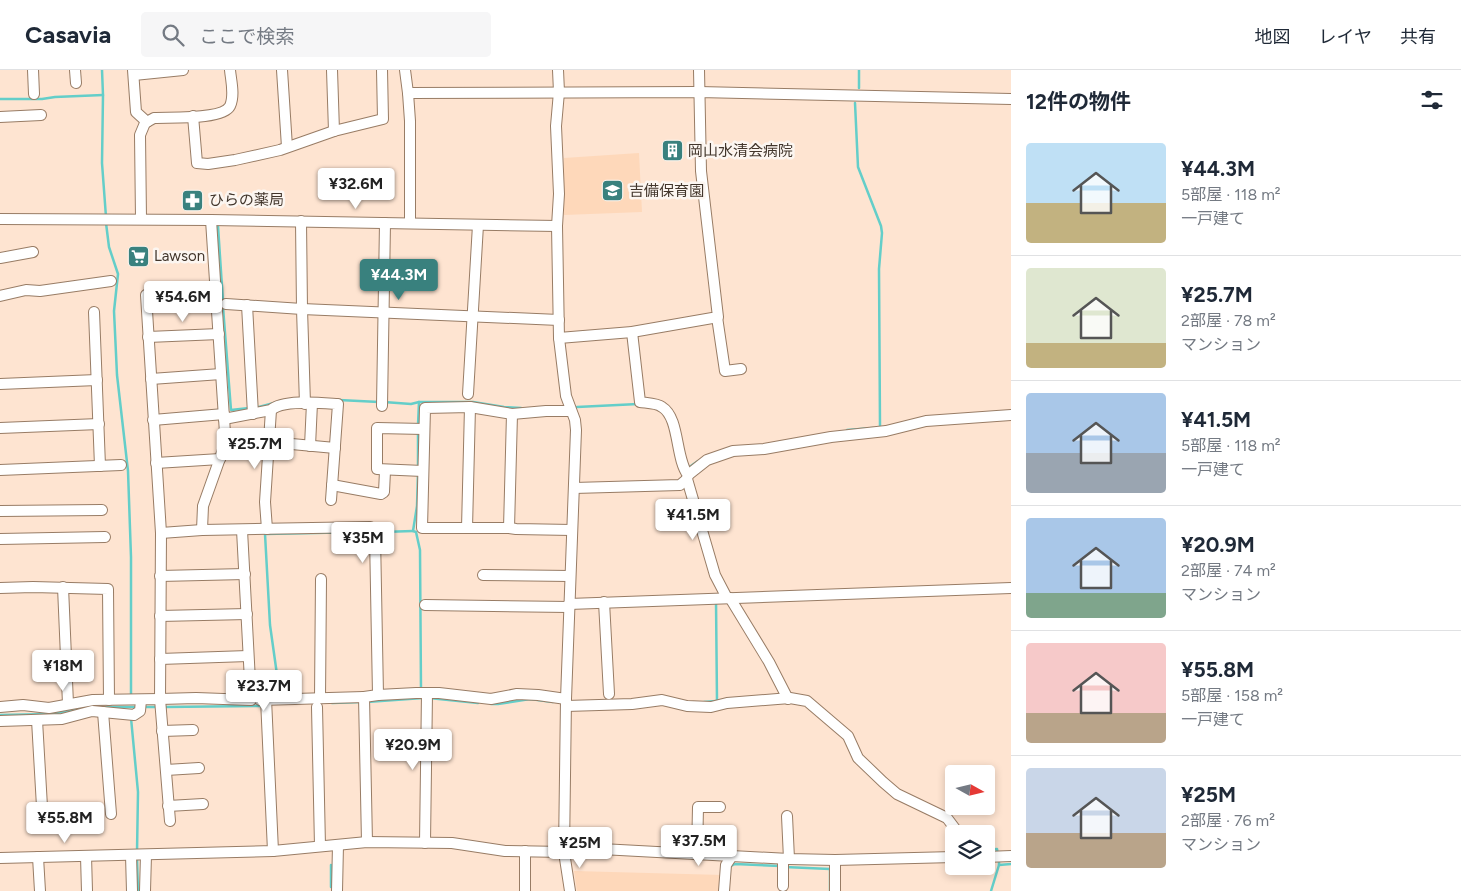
<!DOCTYPE html>
<html lang="ja">
<meta charset="utf-8">
<style>
body{margin:0;font-family:Figtree,"Noto Sans JP",sans-serif;background:#f6f6f7;color:#1f2937;height:100vh;display:flex;flex-direction:column;font-size:19px;white-space:nowrap}
*{box-sizing:border-box;margin:0}
p{font-size:16px;color:#747a83}
.icon{flex:none;width:28px;height:28px;fill:none;stroke:currentColor;stroke-width:2;stroke-linecap:round;stroke-linejoin:round}
.map{position:relative;flex:1;overflow:hidden}
.side{display:flex;flex-direction:column;background:#fff;width:450px}
.side>*{flex:none}
.needle{width:32px;rotate:98deg}
.buttons{position:absolute;left:945px;top:695px;display:grid;gap:10px}
.buttons a{display:grid;place-items:center;width:50px;height:50px;border-radius:5px;background:#fff;box-shadow:0 2px 8px #0003;font-size:25px}
.price{position:absolute;translate:-50% -42px;padding:0 11px;border-radius:5px;background:#fff;color:#222;font-size:16px;line-height:32px;filter:drop-shadow(0 1px 2px #0008)}
.price::after{content:'';position:absolute;left:50%;top:30px;width:15px;height:11px;margin-left:-8px;background:inherit;clip-path:polygon(0 0,100% 0,50% 100%)}
.price.active{background:#39817e;color:#fff}
ul{padding:0;list-style:none}
li{display:flex;align-items:center;gap:15px;height:125px;padding:0 15px}
li+li{border-top:1px solid #e0e1e3}
li span{display:grid;place-items:center;flex:none;width:140px;height:100px;border-radius:5px;color:#555}
li>.icon{margin-inline-start:auto}
span .icon{width:60px;height:60px;fill:#fffc;stroke-width:1}
li b{font-size:21px}
h2{display:flex;justify-content:space-between;align-items:center;height:60px;padding:0 15px;font-size:21px}
header{display:flex;align-items:center;gap:30px;box-sizing:border-box;height:70px;padding:0 25px;background:#fff;border-bottom:1px solid #e0e1e3}
header strong{font-size:24px}
nav{display:flex;gap:28px;margin-inline-start:auto;font-size:18px}
.search{width:350px;height:45px;background:#f6f6f7;display:flex;align-items:center;gap:12px;box-sizing:border-box;padding:0 18px;border-radius:5px;color:#747a83;font-size:19px}
main{display:flex;flex:1;min-height:0}
.map>svg:first-child{display:block}
.built{fill:#fed8ba}
.lines{fill:none;stroke-linecap:round;stroke-linejoin:round}
.stream{stroke:#64cec9;stroke-width:2.5}
.minor-casing{stroke:#987c65;stroke-width:12}
.minor{stroke:#fff;stroke-width:10}
.labels{text-anchor:middle;stroke-width:5;stroke-linejoin:round;paint-order:stroke}
.poi-label{font-size:15px;fill:#42362c;stroke:#fcf6f1;text-anchor:start}
</style>
<header>
<strong>Casavia</strong>
<div class="search"><svg class="icon" aria-label="search" viewBox="0 0 24 24"><circle cx="10" cy="10" r="6"/><path d="M15 15l6 6"/></svg>ここで検索</div>
<nav><a>地図</a><a>レイヤ</a><a>共有</a></nav>
</header>
<main>
<div class="map">
<svg width="1011" height="821" viewBox="0 0 1011 821">
<rect width="100%" height="100%" fill="#fee4d1"/>
<g class="built">
<polygon points="639,83 642,142 564,145 564,88"/>
<polygon points="574,801 723,805 722,821 577,821"/>
</g>
<g class="lines">
<g class="stream">
<polyline points="102,0 103,25 102,93 106,147"/>
<polyline points="859,0 859,18"/>
<polyline points="0,29 42,29 55,27 103,25"/>
<polyline points="855,33 858,97 881,156 882,163 879,199 880,357"/>
<polyline points="106,153 109,177 118,204 114,241 117,305 128,401 131,487 131,627"/>
<polyline points="218,156 223,232"/>
<polyline points="223,237 231,340 249,338"/>
<polyline points="339,330 379,332"/>
<polyline points="384,332 411,334 419,332 473,332 504,337 521,338"/>
<polyline points="577,337 638,334"/>
<polyline points="255,338 274,333"/>
<polyline points="418,355 419,332"/>
<polyline points="847,360 873,358"/>
<polyline points="418,398 418,361"/>
<polyline points="688,398 698,391"/>
<polyline points="418,403 417,436 413,461 416,462 420,480 421,621"/>
<polyline points="382,462 413,461"/>
<polyline points="716,531 717,631"/>
<polyline points="280,626 270,555 265,464 364,462"/>
<polyline points="429,628 478,633"/>
<polyline points="367,632 423,628"/>
<polyline points="704,632 716,631"/>
<polyline points="332,633 361,632"/>
<polyline points="491,634 498,634 530,629 553,632"/>
<polyline points="97,637 136,637"/>
<polyline points="142,637 159,637"/>
<polyline points="164,637 264,636"/>
<polyline points="0,645 52,644 91,636"/>
<polyline points="131,648 138,722 137,782"/>
<polyline points="986,780 997,779 998,785"/>
<polyline points="137,788 138,821"/>
<polyline points="999,790 999,795 1011,794"/>
<polyline points="331,795 331,817"/>
<polyline points="729,797 735,794 780,796"/>
<polyline points="785,797 830,799 830,821"/>
<polyline points="991,821 999,795"/>
</g>
<defs>
<g id="minor">
<polyline points="33,0 34,24"/>
<polyline points="75,0 76,13"/>
<polyline points="133,0 136,42 147,52"/>
<polyline points="282,0 287,77"/>
<polyline points="332,0 334,61"/>
<polyline points="405,0 408,23"/>
<polyline points="558,0 559,22 556,56 559,124 557,156 559,268 566,326 575,350 576,360 566,629 564,782 570,821"/>
<polyline points="134,5 183,0"/>
<polyline points="193,46 197,93 208,94 235,90 280,80 334,61 383,49 382,0"/>
<polyline points="0,47 41,45"/>
<polyline points="0,149 211,150 557,156"/>
<path d="M141 149 140 65 145 53 154 48C170 47 223 50 230 36 235 25 231 11 230 0"/>
<polyline points="301,151 302,239 559,250"/>
<polyline points="410,153 410,51 408,23 699,22 1011,29"/>
<polyline points="0,188 33,182"/>
<polyline points="216,219 146,225 161,463 160,629 196,628 251,630 242,460"/>
<polyline points="0,226 26,220 40,221 111,211"/>
<polyline points="226,234 302,239 305,334"/>
<polyline points="247,235 253,344"/>
<polyline points="94,242 100,396"/>
<polyline points="717,247 725,301 741,299"/>
<path d="M632 262 640 332C646 333 657 333 662 337 680 348 675 388 688 405L687 409 715 505 727 528"/>
<polyline points="148,267 219,264"/>
<polyline points="559,268 632,262 718,247 701,101 699,0"/>
<polyline points="151,309 221,304"/>
<polyline points="0,314 97,310"/>
<polyline points="468,324 478,155"/>
<polyline points="382,336 385,153"/>
<polygon points="470,337 512,344 509,458 422,458 425,338"/>
<polyline points="512,344 546,341 570,341"/>
<path d="M224 349 271 340C283 329 322 333 338 334L331 430"/>
<polyline points="153,350 224,344"/>
<polyline points="0,358 99,354"/>
<polyline points="270,372 335,378"/>
<polyline points="310,376 312,333"/>
<polyline points="156,393 220,389"/>
<polyline points="0,400 121,395"/>
<polyline points="423,401 377,399 377,358 424,359"/>
<polyline points="688,405 707,390 733,381 764,379 831,367 886,361 926,351 1011,345"/>
<polyline points="332,415 381,424 384,422 385,401"/>
<polyline points="574,418 680,415 687,409"/>
<polyline points="0,441 102,440"/>
<polyline points="467,458 470,337"/>
<polyline points="509,458 516,459 572,460"/>
<polyline points="267,459 265,432 271,340"/>
<polyline points="202,460 203,436 224,377 225,363 211,150"/>
<polyline points="161,463 202,460 370,457 375,466 378,625 364,627 367,772"/>
<polyline points="0,469 105,467"/>
<polyline points="483,505 570,506"/>
<polyline points="160,506 245,504"/>
<polyline points="63,517 68,634"/>
<polyline points="0,518 33,517 108,519 109,630"/>
<polyline points="730,528 769,592 788,629"/>
<polyline points="604,532 609,624"/>
<polyline points="569,534 1011,518"/>
<polyline points="425,535 569,537"/>
<polyline points="160,546 247,544"/>
<polyline points="160,589 248,586"/>
<polyline points="378,625 416,623 439,623 491,629 517,624 538,625 566,629"/>
<polyline points="320,628 321,509"/>
<polyline points="266,629 273,781"/>
<polyline points="260,630 364,627"/>
<polyline points="566,636 632,634 662,630 687,636 711,637 727,633 790,628 807,631 848,666 858,688 883,712 897,724 947,748 959,764"/>
<polyline points="0,637 23,635 49,638 93,630 160,629 170,751"/>
<polyline points="317,637 320,776"/>
<polyline points="103,642 111,744"/>
<polyline points="37,650 43,754"/>
<polyline points="0,651 62,649 92,641 134,645 140,641 141,630"/>
<polyline points="162,661 193,660"/>
<polyline points="166,700 199,698"/>
<polyline points="168,736 203,734"/>
<polyline points="787,746 789,789"/>
<polyline points="425,773 427,623"/>
<polyline points="564,777 789,789 835,790 954,787"/>
<polyline points="131,785 132,821"/>
<polyline points="697,785 698,737 720,737"/>
<polyline points="86,786 87,821"/>
<polyline points="38,787 40,821"/>
<polyline points="986,787 1011,786"/>
<polyline points="0,788 273,781 367,772 452,773 505,781 564,782"/>
<polyline points="783,816 783,789"/>
<polyline points="145,821 146,785"/>
<polyline points="337,821 338,775"/>
<polyline points="525,821 525,781"/>
<polyline points="724,821 726,795 732,786"/>
<polyline points="835,821 835,790"/>
</g>
</defs>
<use href="#minor" class="minor-casing"/>
<use href="#minor" class="minor"/>
</g>
<defs>
<symbol id="building-square" viewBox="-11 -11 22 22"><rect x="-9" y="-9" width="18" height="18" rx="4" fill="#39817e" stroke="#fcf6f1"/><path d="M-4-6H4V6H1V3H-1V6H-4ZM-2.5-4.3h1.7v1.8h-1.7ZM.8-4.3h1.7v1.8H.8ZM-2.5-1h1.7V.8h-1.7ZM.8-1h1.7V.8H.8Z" fill="#fff"/></symbol>
<symbol id="school-square" viewBox="-11 -11 22 22"><rect x="-9" y="-9" width="18" height="18" rx="4" fill="#39817e" stroke="#fcf6f1"/><path d="M0-5L7-2L0 1L-7-2ZM-4 1L0 2.5L4 1V4Q0 6-4 4Z" fill="#fff"/></symbol>
<symbol id="pharmacy-square" viewBox="-11 -11 22 22"><rect x="-9" y="-9" width="18" height="18" rx="4" fill="#39817e" stroke="#fcf6f1"/><path d="M-2-6h4v4h4v4h-4v4h-4v-4h-4v-4h4Z" fill="#fff"/></symbol>
<symbol id="supermarket-square" viewBox="-11 -11 22 22"><rect x="-9" y="-9" width="18" height="18" rx="4" fill="#39817e" stroke="#fcf6f1"/><path d="M-6-5.5h2.5l.6 2H6L4.5 2H-2.5L-4.4-4H-6ZM-1.5 3.2a1.3 1.3 0 1 0 .1 0ZM3 3.2a1.3 1.3 0 1 0 .1 0Z" fill="#fff"/></symbol>
</defs>
<g fill-rule="evenodd">
<use href="#building-square" x="660" y="68" width="25" height="25"/>
<use href="#school-square" x="600" y="108" width="25" height="25"/>
<use href="#pharmacy-square" x="180" y="118" width="25" height="25"/>
<use href="#supermarket-square" x="126" y="174" width="25" height="25"/>
</g>
<g class="labels">
<g class="poi-label">
<text x="688" y="86">岡山水清会病院</text>
<text x="629" y="126">吉備保育園</text>
<text x="209" y="135">ひらの薬局</text>
<text x="154" y="191">Lawson</text>
</g>
</g>
</svg>
<div class="buttons">
<a><svg class="needle" viewBox="-14 -14 28 28"><path d="M0-13l5 13h-10z" fill="#e53935"/><path d="M0 13l5-13h-10z" fill="#747a83"/></svg></a>
<a><svg class="icon" aria-label="layers" viewBox="0 0 24 24"><path d="M12 4l9 5-9 5-9-5zM3 14l9 5 9-5"/></svg></a>
</div>
<b class="price" style="left:356px;top:140px">¥32.6M</b>
<b class="price active" style="left:399px;top:231px">¥44.3M</b>
<b class="price" style="left:183px;top:253px">¥54.6M</b>
<b class="price" style="left:255px;top:400px">¥25.7M</b>
<b class="price" style="left:693px;top:471px">¥41.5M</b>
<b class="price" style="left:363px;top:494px">¥35M</b>
<b class="price" style="left:63px;top:622px">¥18M</b>
<b class="price" style="left:264px;top:642px">¥23.7M</b>
<b class="price" style="left:413px;top:701px">¥20.9M</b>
<b class="price" style="left:65px;top:774px">¥55.8M</b>
<b class="price" style="left:699px;top:797px">¥37.5M</b>
<b class="price" style="left:580px;top:799px">¥25M</b>
</div>
<section class="side">
<h2>12件の物件<svg class="icon" aria-label="filters" viewBox="0 0 24 24"><path d="M4 7h16M4 17h16"/><circle cx="9" cy="7" r="2"/><circle cx="15" cy="17" r="2"/></svg></h2>
<ul>
<li><span style="background:linear-gradient(#bfe0f5 60%,#c2b280 0)"><svg class="icon" aria-label="home" viewBox="0 0 24 24"><path d="M3 11l9-7 9 7M6 9v11h12V9"/></svg></span><div><b>¥44.3M</b><p>5部屋 · 118 m²</p><p>一戸建て</p></div></li>
<li><span style="background:linear-gradient(#dfe7d0 75%,#c2b280 0)"><svg class="icon" aria-label="home" viewBox="0 0 24 24"><path d="M3 11l9-7 9 7M6 9v11h12V9"/></svg></span><div><b>¥25.7M</b><p>2部屋 · 78 m²</p><p>マンション</p></div></li>
<li><span style="background:linear-gradient(#a9c7e8 60%,#9aa5b1 0)"><svg class="icon" aria-label="home" viewBox="0 0 24 24"><path d="M3 11l9-7 9 7M6 9v11h12V9"/></svg></span><div><b>¥41.5M</b><p>5部屋 · 118 m²</p><p>一戸建て</p></div></li>
<li><span style="background:linear-gradient(#a9c7e8 75%,#7fa58c 0)"><svg class="icon" aria-label="home" viewBox="0 0 24 24"><path d="M3 11l9-7 9 7M6 9v11h12V9"/></svg></span><div><b>¥20.9M</b><p>2部屋 · 74 m²</p><p>マンション</p></div></li>
<li><span style="background:linear-gradient(#f6c9c9 70%,#b9a48a 0)"><svg class="icon" aria-label="home" viewBox="0 0 24 24"><path d="M3 11l9-7 9 7M6 9v11h12V9"/></svg></span><div><b>¥55.8M</b><p>5部屋 · 158 m²</p><p>一戸建て</p></div></li>
<li><span style="background:linear-gradient(#c9d6e8 65%,#b9a48a 0)"><svg class="icon" aria-label="home" viewBox="0 0 24 24"><path d="M3 11l9-7 9 7M6 9v11h12V9"/></svg></span><div><b>¥25M</b><p>2部屋 · 76 m²</p><p>マンション</p></div></li>
</ul>
</section>
</main>
